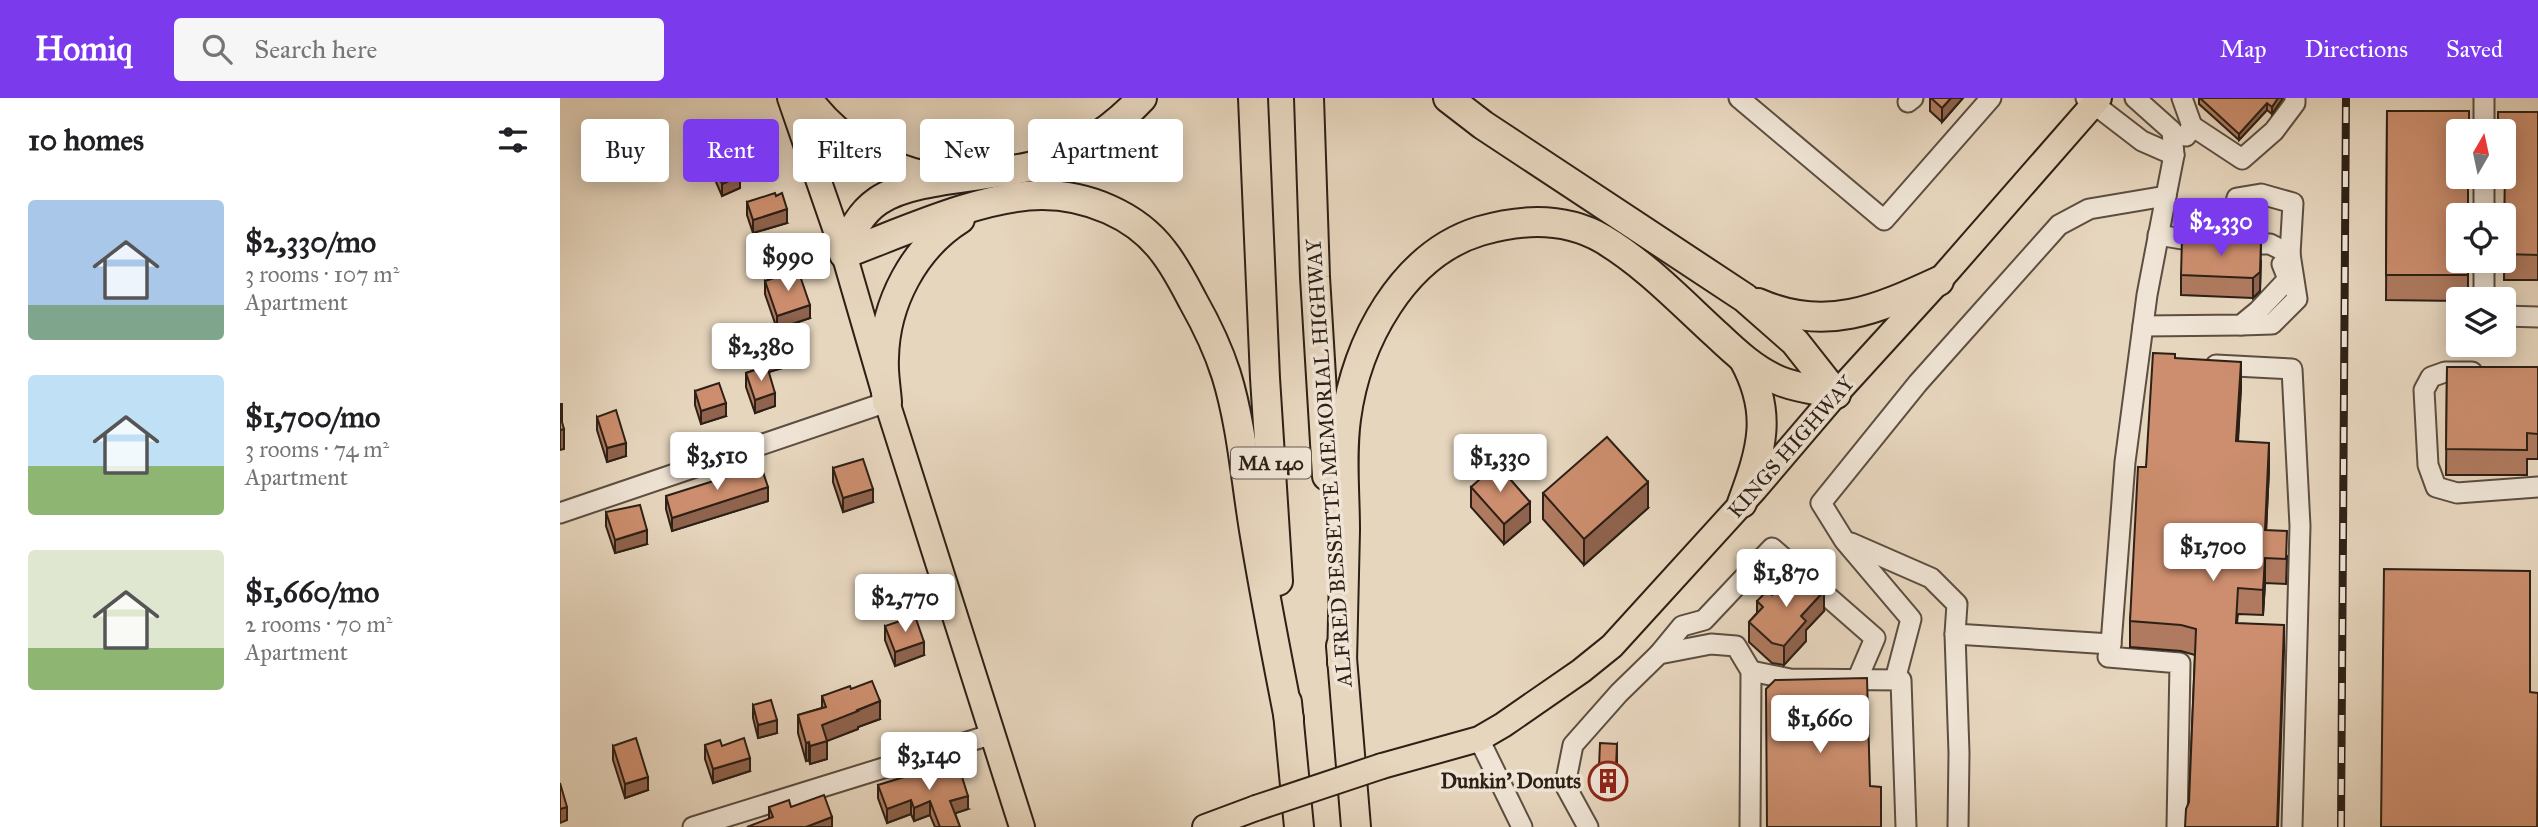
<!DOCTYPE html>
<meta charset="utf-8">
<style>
body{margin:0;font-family:"IM FELL Great Primer",serif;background:#f6f6f6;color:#202124;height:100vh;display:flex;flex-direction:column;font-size:26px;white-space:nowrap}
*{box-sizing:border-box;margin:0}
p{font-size:23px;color:#757577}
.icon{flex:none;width:38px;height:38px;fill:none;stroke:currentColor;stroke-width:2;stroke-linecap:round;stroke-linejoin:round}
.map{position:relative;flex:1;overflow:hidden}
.drawer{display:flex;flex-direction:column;background:#fff;width:560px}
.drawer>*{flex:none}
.top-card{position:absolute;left:21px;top:21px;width:665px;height:63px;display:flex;gap:14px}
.needle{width:46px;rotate:9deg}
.fabs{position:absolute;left:1886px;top:21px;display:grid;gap:14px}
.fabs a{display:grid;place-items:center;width:70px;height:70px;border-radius:7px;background:#fff;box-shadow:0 4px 18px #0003;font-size:35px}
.price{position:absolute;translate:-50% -60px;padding:0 16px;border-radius:7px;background:#fff;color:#222;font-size:23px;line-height:46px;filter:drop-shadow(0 2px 4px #0008)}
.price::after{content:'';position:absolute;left:50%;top:42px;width:21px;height:16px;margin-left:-10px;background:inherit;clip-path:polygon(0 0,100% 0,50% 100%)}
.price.on{background:#7c3aed;color:#fff}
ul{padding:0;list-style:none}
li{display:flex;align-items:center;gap:21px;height:175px;padding:0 28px}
li span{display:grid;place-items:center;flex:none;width:196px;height:140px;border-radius:7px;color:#555}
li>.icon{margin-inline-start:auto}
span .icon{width:84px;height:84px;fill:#fffc;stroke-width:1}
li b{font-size:30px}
h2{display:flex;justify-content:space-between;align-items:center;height:84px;padding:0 28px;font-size:30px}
.tag{padding:0 24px;border-radius:7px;background:#fff;box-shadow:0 4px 18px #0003;font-size:24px;line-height:63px}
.tag.on{background:#7c3aed;color:#fff}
header{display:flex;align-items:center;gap:42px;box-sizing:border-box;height:98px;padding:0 35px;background:#7c3aed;color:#fff}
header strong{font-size:33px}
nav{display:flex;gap:38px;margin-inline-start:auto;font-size:24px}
.search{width:490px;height:63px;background:#f6f6f6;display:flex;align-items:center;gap:18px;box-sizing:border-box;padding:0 24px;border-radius:7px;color:#757577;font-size:26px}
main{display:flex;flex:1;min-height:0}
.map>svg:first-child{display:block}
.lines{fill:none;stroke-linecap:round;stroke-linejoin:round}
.minor-casing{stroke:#5c4e40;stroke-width:23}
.major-casing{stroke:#2d2016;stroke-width:28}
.highway-casing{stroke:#2d2016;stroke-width:32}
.minor{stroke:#efe4d5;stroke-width:19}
.major{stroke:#e7d6be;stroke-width:24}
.highway{stroke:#e7d6be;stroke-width:28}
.rail-casing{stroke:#2d2016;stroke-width:8}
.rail{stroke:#efe4d5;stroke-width:5;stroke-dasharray:16;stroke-linecap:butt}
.major-bridge-casing{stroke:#2d2016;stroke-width:28;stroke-linecap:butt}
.major-bridge{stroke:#e7d6be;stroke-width:24}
.wall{fill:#af7a5f;stroke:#2d2016;stroke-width:2}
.shaded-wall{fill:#8f634d;stroke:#2d2016;stroke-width:2}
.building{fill:#cc8e6e;stroke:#2d2016;stroke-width:2}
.labels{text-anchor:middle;stroke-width:7;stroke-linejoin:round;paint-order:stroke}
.shield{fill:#efe4d5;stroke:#675b4f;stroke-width:2}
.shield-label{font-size:19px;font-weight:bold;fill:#2d2016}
.street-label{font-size:21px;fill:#2d2016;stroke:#efe4d5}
.poi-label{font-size:21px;font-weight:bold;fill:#2d2016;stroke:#efe4d5;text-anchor:end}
</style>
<header>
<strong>Homiq</strong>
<div class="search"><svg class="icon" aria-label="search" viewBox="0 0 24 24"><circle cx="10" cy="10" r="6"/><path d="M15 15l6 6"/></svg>Search here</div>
<nav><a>Map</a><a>Directions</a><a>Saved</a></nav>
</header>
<main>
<section class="drawer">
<h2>10 homes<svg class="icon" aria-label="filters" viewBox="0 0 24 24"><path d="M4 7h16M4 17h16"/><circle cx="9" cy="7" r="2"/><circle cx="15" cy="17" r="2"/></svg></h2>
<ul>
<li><span style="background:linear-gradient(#a9c7e8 75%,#7fa58c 0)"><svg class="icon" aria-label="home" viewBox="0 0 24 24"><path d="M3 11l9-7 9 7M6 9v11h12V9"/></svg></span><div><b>$2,330/mo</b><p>3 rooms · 107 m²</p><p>Apartment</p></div></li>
<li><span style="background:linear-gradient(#bfe0f5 65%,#8fb573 0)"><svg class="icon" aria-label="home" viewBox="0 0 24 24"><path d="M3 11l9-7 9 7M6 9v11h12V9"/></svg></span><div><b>$1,700/mo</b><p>3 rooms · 74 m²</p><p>Apartment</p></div></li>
<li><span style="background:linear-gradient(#dfe7d0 70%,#8fb573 0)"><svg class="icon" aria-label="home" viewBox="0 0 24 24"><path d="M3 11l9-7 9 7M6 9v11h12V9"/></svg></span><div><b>$1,660/mo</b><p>2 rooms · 70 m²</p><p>Apartment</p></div></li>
</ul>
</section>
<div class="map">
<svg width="1978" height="729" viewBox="0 0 1978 729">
<rect width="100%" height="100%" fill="#e7d6be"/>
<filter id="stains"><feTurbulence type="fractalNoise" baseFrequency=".00286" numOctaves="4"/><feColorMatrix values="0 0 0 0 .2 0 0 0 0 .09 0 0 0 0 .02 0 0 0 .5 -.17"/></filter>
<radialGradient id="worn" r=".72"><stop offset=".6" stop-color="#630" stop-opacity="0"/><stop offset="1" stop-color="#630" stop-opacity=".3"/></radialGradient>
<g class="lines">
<defs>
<g id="minor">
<polyline points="1179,0 1324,122 1431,0"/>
<polyline points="1526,0 1582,43 1614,57"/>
<polyline points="1622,0 1632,28 1626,38"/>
<polyline points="1924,0 1924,33"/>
<polyline points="1348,4 1353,0"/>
<polyline points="1632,28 1682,61 1714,33 1735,5 1735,0"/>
<polyline points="1924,79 1924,117"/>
<polyline points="1598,137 1647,145"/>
<polyline points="1665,146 1677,100 1701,96 1733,105 1730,156"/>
<polyline points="1677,146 1710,146 1730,156 1737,201 1712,226 1681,227"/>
<polyline points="1924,163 1924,201"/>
<polyline points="1944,218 1978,219"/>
<polyline points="1583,228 1681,227 1698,213 1728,181 1722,166"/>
<polyline points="1656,267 1732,271 1740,428 1732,729"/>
<polyline points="1912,274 1885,274 1871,279 1864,292 1868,367 1876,389 1897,395 1978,389"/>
<polyline points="0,415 327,304"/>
<polyline points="1291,445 1371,480 1397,506 1395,536 1551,546 1565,364 1587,197 1606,98"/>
<polyline points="1395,536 1399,655 1398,729"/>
<polyline points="1551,546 1548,559 1620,565 1617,729"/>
<polyline points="1099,556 1122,528 1144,522 1212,450 1315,540 1297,582"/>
<polyline points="1191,573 1230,581 1341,582 1346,729"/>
<polyline points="1335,582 1351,521 1284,442 1261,405 1358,285 1499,127 1529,111 1606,98 1614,57 1612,33 1575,0"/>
<polyline points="919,641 962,729"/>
<polyline points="133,729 433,636"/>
<polyline points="1028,729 1005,687 1013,647 1059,595 1099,556 1151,546 1176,548 1191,573 1190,729"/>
</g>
<g id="major">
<polyline points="230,0 284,156 327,304 462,729"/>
<polyline points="822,668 919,641 943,627 1021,573 1052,548 1195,391 1276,296 1379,183 1539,0"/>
<polyline points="645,729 696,710"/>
</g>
<g id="highway">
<path d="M247 0C276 41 328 74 379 80"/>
<polyline points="693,0 705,280 718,483"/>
<polyline points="749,0 755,179 767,378"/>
<polyline points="888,0 923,27 1185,200 1235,244 1276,296"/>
<path d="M284 156C341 135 422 97 482 97 527 97 576 117 603 153 615 168 624 186 633 203 646 226 658 251 666 276 682 327 686 385 695 438 705 499 717 560 729 621"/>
<path d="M284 156C290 135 299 116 318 103 354 78 435 80 480 66 519 54 554 30 582 0"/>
<path d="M1198 205C1266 235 1318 211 1379 183"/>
<path d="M327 304C326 290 323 275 324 260 325 205 354 150 400 121"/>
<path d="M1182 405C1202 351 1213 315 1184 262"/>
<polyline points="781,548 796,729"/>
<path d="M782 564C783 520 784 476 785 432 785 395 781 358 786 321 796 245 842 157 920 133 961 121 1005 119 1043 141 1085 166 1120 203 1156 236 1175 254 1195 273 1220 283 1237 290 1257 292 1276 296"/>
<polyline points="727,604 739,729"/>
</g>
</defs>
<use href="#minor" class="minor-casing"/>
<use href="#major" class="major-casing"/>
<use href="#highway" class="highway-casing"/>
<use href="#minor" class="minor"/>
<use href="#major" class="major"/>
<use href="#highway" class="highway"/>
<defs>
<polyline id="rail" points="1781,729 1786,0"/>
</defs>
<use href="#rail" class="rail-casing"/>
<use href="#rail" class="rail"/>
<defs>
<polyline id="major-bridge" points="696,710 822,668"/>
</defs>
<use href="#major-bridge" class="major-bridge-casing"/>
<use href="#major-bridge" class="major-bridge"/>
</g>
<g class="wall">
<polygon points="1370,0 1403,0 1382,24 1370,13"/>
<polygon points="1639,0 1723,0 1712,16 1707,12 1679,42 1639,6"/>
<polygon points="1827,13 1908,163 1908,201 1899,201 1899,203 1826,202"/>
<polygon points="1978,14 1978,182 1944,182 1945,90 1938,90 1938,79 1944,79 1944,33"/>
<polygon points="154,42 164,42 192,68 178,72 180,90 162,98 156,84 156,73 159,71 154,53"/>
<polygon points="187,104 227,125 193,135 187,117"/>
<polygon points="1701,163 1700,193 1693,200 1621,197 1621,177"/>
<polygon points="205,183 250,220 217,231 205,196"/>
<polygon points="201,243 226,269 208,274 215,308 195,315 186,289 186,275 205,269 201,257"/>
<polygon points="1615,260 1681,289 1678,344 1709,371 1706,432 1727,458 1726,486 1705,485 1703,517 1678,516 1677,525 1724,553 1629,704 1635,557 1621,553 1570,549 1570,523 1586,369"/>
<polygon points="1887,269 1978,269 1978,361 1967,361 1967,377 1886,377"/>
<polygon points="135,293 166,318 141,326 135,307"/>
<polygon points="37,319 66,358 47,364 37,332"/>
<polygon points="273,370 313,404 283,414 273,384"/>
<polygon points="911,389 970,424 944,446 911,409"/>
<polygon points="983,395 1088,410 1024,467 983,421"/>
<polygon points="106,398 208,403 112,433 106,411"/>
<polygon points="46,414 87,446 55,455 46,428"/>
<polygon points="1212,497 1264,513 1246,532 1246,543 1224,567 1212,565 1189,544 1189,524 1197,515 1197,503"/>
<polygon points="325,528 364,557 335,568 325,542"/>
<polygon points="291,591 320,621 298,629 298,631 266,643 267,661 250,666 249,662 246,663 238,635 238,617 262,610 262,598"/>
<polygon points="193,607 217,635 198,640 193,620"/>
<polygon points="1057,646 1056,695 1039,694 1039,669"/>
<polygon points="145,647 162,648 190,673 153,685 145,661"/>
<polygon points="53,648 88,692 65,700 53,662"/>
<polygon points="318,687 408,711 395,715 400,729 375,729 370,717 354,723 351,716 327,725 318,700"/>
<polygon points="209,709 231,709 272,729 209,721"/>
</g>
<g class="shaded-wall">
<polygon points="1391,0 1403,0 1382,24 1382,10"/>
<polygon points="1718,0 1723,0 1712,16 1712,9"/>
<polygon points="1707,5 1707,12 1679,42 1679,36"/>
<polygon points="192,57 192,68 173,74 173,62"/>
<polygon points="180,78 180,90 162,98 162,86"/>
<polygon points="227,111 227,125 193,135 193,122"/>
<polygon points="1701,143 1700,193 1693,200 1693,180"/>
<polygon points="250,207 250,220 217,231 217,218"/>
<polygon points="226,255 226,269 206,275 206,261"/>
<polygon points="1681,264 1681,289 1676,369 1676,343"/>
<polygon points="215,295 215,308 195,315 195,302"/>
<polygon points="166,305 166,318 141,326 141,313"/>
<rect x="0" y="306" width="2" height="20"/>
<polygon points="4,331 4,351 0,352 0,332"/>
<polygon points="66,345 66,358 47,364 47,350"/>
<polygon points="1709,345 1709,371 1705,457 1705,432"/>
<polygon points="1088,384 1088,410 1024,467 1024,441"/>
<polygon points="208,389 208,403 112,433 112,420"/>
<polygon points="313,391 313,404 283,414 283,400"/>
<polygon points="970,404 970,424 944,446 944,426"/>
<polygon points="87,432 87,446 55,455 55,442"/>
<polygon points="1705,460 1705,485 1703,517 1703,492"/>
<polygon points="1264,493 1264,513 1246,532 1246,543 1224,567 1224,548 1241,518"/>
<polygon points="1724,527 1724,553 1718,729 1717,729"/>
<polygon points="364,544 364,557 335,568 335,554"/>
<polygon points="320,603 320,621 298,629 298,631 262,645 262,627"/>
<polygon points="217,622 217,635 198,640 198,627"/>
<polygon points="267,643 267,661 250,666 250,648"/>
<polygon points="249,644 249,662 246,663 246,645"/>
<polygon points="1057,646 1057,672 1056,695 1056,669"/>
<polygon points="190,660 190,673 153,685 153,671"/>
<polygon points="88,679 88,692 65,700 65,686"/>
<polygon points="408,698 408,711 390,717 390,703"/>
<polygon points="351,702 351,716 327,725 327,711"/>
<polygon points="370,703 370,717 354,723 354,710"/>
<polygon points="7,709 7,722 0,725 0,711"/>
<polygon points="272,719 272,729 246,729"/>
</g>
<g class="building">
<polygon points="1371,0 1391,0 1382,10"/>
<polygon points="1640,0 1718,0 1712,9 1707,5 1679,36"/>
<polygon points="1827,13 1909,13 1909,33 1899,33 1899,79 1908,79 1908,117 1899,117 1899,163 1908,163 1908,177 1826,177"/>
<polygon points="1938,14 1978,14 1978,157 1944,156 1945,65 1944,65 1944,33 1938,33"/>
<polygon points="186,36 192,57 173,62 180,78 162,86 156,73 162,70 154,42 163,38 164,42"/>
<polygon points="215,95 216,98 222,95 227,111 193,122 187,104"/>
<polygon points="1622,140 1701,143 1700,174 1693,180 1621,177"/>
<polygon points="238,172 250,207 217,218 205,183"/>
<polygon points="220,238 226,255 206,261 201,243"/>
<polygon points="1593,255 1615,256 1615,260 1681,264 1676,343 1709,345 1705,432 1727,433 1726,461 1705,460 1703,492 1678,490 1676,525 1724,527 1717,729 1625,729 1626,711 1629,704 1636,531 1621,527 1570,523 1578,369 1586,369"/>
<polygon points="207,268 215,295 195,302 186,275"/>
<polygon points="1887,269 1978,269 1978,336 1967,335 1967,352 1886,351"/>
<polygon points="159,285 166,305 141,313 135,293"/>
<polygon points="56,312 66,345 47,350 37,319"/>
<polygon points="0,317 4,331 0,332"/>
<polygon points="1047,339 1088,384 1024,441 983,395"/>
<polygon points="303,361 313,391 283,400 273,370"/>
<polygon points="937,366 970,404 944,426 911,389"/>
<polygon points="201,368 208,389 112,420 106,398"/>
<polygon points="80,407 87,432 55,442 46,414"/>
<polygon points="1824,471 1970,473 1970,594 1978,595 1977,729 1821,729"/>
<polygon points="1232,474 1238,480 1243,475 1264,493 1241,518 1246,523 1224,548 1212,545 1189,524 1203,509 1197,503 1207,493 1212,497"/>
<polygon points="355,518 364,544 335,554 325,528"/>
<polygon points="1307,580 1310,688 1321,689 1321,729 1207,729 1206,591 1215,582"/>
<polygon points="312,583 320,603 297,612 298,613 262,627 267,643 250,648 249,644 246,645 238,617 266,609 262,598 290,588 291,591"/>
<polygon points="211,602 217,622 198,627 193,607"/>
<polygon points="76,640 88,679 65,686 53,648"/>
<polygon points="184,640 190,660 153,671 145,647 160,642 162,648"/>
<polygon points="1040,645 1057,646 1056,669 1039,669"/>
<polygon points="397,663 408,698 390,703 400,729 380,729 370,703 354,710 351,702 327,711 318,687"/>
<polygon points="0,685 7,709 0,711"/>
<polygon points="264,697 272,719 246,729 187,729 213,719 209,709 229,702 231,709"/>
</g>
<defs>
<symbol id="building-ring" viewBox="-11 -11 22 22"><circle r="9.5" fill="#efe4d5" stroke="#8f2418" stroke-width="1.5"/><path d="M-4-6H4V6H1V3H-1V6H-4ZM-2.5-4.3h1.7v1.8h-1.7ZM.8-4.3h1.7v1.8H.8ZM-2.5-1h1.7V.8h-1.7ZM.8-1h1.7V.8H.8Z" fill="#8f2418"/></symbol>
</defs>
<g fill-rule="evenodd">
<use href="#building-ring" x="1026" y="661" width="44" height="44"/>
</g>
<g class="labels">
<rect class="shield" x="671" y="349.5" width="80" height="31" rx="5"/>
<g class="shield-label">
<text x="711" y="372">MA 140</text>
</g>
<g class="street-label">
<text transform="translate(1231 349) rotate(-49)" y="7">KINGS HIGHWAY</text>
<text transform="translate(769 365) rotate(-94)" y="7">ALFRED BESSETTE MEMORIAL HIGHWAY</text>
</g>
<g class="poi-label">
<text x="1021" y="690">Dunkin' Donuts</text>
</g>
</g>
<rect width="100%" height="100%" filter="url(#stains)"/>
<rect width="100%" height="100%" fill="url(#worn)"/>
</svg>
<div class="fabs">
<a><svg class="needle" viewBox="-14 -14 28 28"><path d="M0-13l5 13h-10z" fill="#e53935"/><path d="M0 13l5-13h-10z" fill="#757577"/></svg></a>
<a><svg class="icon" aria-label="locate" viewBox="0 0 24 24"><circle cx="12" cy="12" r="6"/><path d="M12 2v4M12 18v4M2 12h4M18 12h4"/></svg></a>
<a><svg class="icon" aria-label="layers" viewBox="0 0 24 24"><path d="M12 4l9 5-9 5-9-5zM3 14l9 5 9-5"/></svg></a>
</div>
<b class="price on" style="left:1661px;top:160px">$2,330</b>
<b class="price" style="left:228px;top:195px">$990</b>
<b class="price" style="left:201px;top:285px">$2,380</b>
<b class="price" style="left:157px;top:394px">$3,510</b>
<b class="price" style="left:940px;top:396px">$1,330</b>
<b class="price" style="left:1653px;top:485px">$1,700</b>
<b class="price" style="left:1226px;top:511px">$1,870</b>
<b class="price" style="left:345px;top:536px">$2,770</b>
<b class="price" style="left:1260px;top:657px">$1,660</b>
<b class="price" style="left:369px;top:694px">$3,140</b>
<div class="top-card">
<a class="tag">Buy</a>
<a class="tag on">Rent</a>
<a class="tag">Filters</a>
<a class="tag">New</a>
<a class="tag">Apartment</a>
</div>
</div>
</main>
